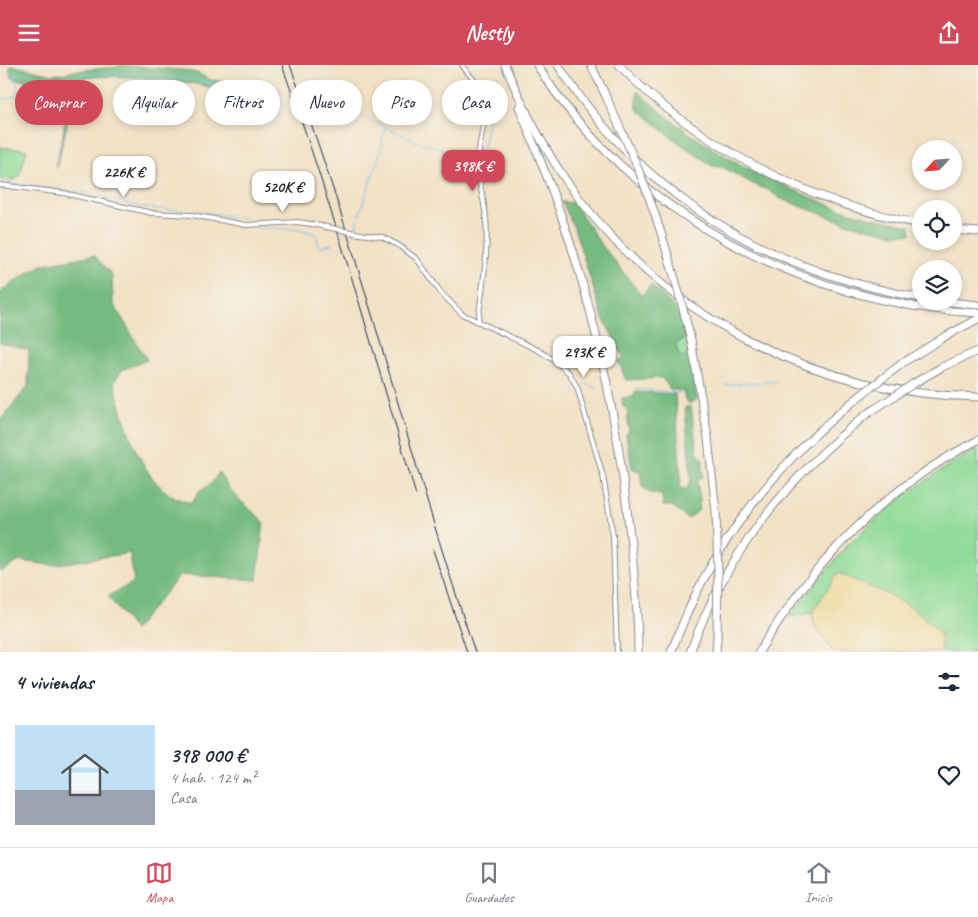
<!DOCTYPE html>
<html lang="es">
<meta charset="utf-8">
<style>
body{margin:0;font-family:Caveat,sans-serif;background:#f6f6f7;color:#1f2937;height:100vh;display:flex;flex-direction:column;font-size:19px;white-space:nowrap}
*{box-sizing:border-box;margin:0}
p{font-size:16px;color:#747a83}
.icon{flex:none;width:28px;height:28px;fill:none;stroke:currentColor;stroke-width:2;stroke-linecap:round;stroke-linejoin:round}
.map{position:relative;height:587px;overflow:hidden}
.details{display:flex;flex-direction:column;background:#fff;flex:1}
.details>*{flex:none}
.top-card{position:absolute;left:15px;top:15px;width:500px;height:45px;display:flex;gap:10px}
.needle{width:32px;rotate:244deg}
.fabs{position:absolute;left:912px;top:75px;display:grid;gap:10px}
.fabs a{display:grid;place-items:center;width:50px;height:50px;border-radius:50%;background:#fff;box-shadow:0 2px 8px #0003;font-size:25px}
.price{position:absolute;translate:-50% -42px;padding:0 11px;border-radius:10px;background:#fff;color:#222;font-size:16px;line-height:32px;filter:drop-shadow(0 1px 2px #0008)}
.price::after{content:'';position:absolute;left:50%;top:30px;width:15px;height:11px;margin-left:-8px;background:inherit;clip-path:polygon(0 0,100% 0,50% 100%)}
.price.active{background:#d1495b;color:#fff}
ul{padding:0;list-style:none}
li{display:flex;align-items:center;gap:15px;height:125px;padding:0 15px}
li+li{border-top:1px solid #e0e1e3}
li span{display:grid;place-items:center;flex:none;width:140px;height:100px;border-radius:0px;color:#555}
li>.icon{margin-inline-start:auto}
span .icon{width:60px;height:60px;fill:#fffc;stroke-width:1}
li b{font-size:21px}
h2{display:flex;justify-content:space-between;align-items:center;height:60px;padding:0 15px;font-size:21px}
.pill{padding:0 18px;border-radius:22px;background:#fff;box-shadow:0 2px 8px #0003;font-size:18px;line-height:45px}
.pill.active{background:#d1495b;color:#fff}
header{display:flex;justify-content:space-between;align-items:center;height:65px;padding:0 15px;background:#d1495b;color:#fff;font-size:22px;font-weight:700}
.dock{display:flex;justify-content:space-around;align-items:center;height:70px;border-top:1px solid #e0e1e3;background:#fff;font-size:14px;color:#747a83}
.dock a{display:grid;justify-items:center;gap:2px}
.dock .active{color:#d1495b}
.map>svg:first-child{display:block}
.green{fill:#90db97;stroke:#56857a}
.forest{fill:#74bb80;stroke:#48756f}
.sand{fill:#eeda9e;stroke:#84847e}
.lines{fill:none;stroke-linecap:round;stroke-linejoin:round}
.stream{stroke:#77bdee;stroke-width:1}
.minor-casing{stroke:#868891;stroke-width:6}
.motorway-casing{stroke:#868891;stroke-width:9}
.minor{stroke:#fff;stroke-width:4}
.motorway{stroke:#fff;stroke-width:7}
.rail{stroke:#1b2f5e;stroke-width:1}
.minor-bridge-casing{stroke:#868891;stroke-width:6;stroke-linecap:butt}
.motorway-bridge-casing{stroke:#868891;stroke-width:9;stroke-linecap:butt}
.minor-bridge{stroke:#fff;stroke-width:4}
.motorway-bridge{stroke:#fff;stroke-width:7}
</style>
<header><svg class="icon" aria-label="menu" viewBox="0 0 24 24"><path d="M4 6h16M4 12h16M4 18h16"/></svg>Nestly<svg class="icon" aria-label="share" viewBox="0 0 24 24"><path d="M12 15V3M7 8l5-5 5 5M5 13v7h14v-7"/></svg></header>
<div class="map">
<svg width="978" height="587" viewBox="0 0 978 587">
<rect width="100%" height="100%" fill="#f7f3e8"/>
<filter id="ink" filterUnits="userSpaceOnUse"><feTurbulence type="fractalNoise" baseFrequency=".02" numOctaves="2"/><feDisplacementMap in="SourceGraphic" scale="10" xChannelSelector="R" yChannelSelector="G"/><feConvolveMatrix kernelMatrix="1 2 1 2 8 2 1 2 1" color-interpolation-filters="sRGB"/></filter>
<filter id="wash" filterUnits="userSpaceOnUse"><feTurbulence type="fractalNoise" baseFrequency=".0096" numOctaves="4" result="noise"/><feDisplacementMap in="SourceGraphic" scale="20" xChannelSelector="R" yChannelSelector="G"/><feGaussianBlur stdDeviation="1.12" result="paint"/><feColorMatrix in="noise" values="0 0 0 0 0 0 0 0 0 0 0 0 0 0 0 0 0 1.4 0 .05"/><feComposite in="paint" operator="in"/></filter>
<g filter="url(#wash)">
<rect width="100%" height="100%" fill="#f2e1c4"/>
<g class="green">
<polygon points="0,82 27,85 19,112 12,115 5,113 4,116 0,114"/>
<polygon points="685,273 689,290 680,292 675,279"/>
<polygon points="978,384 978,587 941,587 940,567 914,544 839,508 812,548 789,552 849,478 912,423 914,424 952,398"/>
</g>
<g class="forest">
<path d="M11 0 52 10 64 9 74 6 116 2 120 0 182 5 197 8 210 15 236 18H260L278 24 281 30 274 33C256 25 248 28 229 26 218 25 207 21 196 19 178 16 85 4 75 18 69 27 70 44 68 55 65 71 60 87 56 103H55L63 69 69 19 47 15 46 16 16 15 11 12 9 3 12 1Z"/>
<path d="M637 26C683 68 727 95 783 120 809 132 834 143 861 150 877 155 894 157 910 161L911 169H893L849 159 781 134 768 125 753 119 722 102 712 101 671 72 637 44Z"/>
<polygon points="562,137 574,138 600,178 642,231 651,220 675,243 681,254 685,273 675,279 680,292 689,290 697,334 689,339 685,334 683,326 670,324 662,313 626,315 618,296 624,293 603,253 574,163"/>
<path d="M94 190 112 210 113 238 147 295 122 305 114 317C124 354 137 407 170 430 176 434 185 436 192 438L199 427 212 418 219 407C228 427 248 442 264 457L257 515 180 510 134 565 108 531 134 517 130 488 52 500 20 496 0 507V356L28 321 29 285 0 278V227L27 208 45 199Z"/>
<polygon points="635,327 675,329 681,413 680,423 687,424 691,414 685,342 691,342 697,386 703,395 703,412 697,415 700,435 698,446 688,454 672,441 663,441 662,430 650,428 642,422 640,406 632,404 626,369 629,367 627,343 623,342 622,333 633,332"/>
</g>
<polygon class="sand" points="838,508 889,530 914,544 940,567 941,587 834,587 815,562 812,548"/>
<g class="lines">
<g class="stream">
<polyline points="0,35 16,31 18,28 15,9 22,8 50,13 70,14 81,10 125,8 195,15 244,25 268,26 276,28 281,31"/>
<polyline points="320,39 338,40 415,76 454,87 467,89 476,87"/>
<polyline points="482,85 498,11"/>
<polyline points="0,115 18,120 87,128"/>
<polyline points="89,129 145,143 210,148 245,153"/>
<polyline points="359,151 380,88 385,63"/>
<polyline points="258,163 298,164 316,169 318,181 323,182 333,178"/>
<polyline points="354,170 358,154"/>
<polyline points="586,319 597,323"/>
<polyline points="725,320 777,316"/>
<polyline points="636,324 682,328"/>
<polyline points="574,328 576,328"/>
</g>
</g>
</g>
<g filter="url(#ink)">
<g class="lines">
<defs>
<g id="minor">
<path d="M462 0C470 12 482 21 484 36 487 56 478 77 478 97 477 116 485 135 486 154 489 186 482 224 478 257"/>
<polyline points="0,120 63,128 152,148 192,150 246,160 298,157 317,160"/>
<polyline points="360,169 382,172 398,180 417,194 441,228 462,249 538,285 558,298 569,308 577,322 603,411 613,471 617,587"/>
</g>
<g id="motorway">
<path d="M505 0C522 40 541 78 565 114 659 251 813 329 978 332"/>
<path d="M537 0C629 148 806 240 978 248"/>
<path d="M558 0C643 132 768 206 921 233"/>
<polyline points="591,0 603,25"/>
<path d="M619 0C697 81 811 139 921 159"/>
<path d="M519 42C535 82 552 122 565 162 598 259 618 361 629 462 634 503 638 546 638 587"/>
<polyline points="954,165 978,167"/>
<polyline points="941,236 978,240"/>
<polyline points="691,275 708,373 716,447"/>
<polyline points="904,297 946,271 978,254"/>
<polyline points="942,302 978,286"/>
<path d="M671 587C681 563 690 539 702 517 741 443 796 382 861 330"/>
<path d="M690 587C726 489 786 414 867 349"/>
<polyline points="716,587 717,573"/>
<path d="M759 587C814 496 883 424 978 375"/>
</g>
</defs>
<use href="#minor" class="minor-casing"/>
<use href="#motorway" class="motorway-casing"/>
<use href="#minor" class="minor"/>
<use href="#motorway" class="motorway"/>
<g class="rail">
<path d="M282 0C333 141 373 286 416 430"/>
<path d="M290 0C362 192 409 393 475 587"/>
<polyline points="433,485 467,587"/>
</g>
<defs>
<polyline id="minor-bridge" points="317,160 360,169"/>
<g id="motorway-bridge">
<path d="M603 25C615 52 628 79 639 106 661 161 677 218 691 275"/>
<polyline points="861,330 904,297"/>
<polyline points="867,349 916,317 942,302"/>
<polyline points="716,447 718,505 717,573"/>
</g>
</defs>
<use href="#minor-bridge" class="minor-bridge-casing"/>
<use href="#motorway-bridge" class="motorway-bridge-casing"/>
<use href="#minor-bridge" class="minor-bridge"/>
<use href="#motorway-bridge" class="motorway-bridge"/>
</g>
</g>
</svg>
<div class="fabs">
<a><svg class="needle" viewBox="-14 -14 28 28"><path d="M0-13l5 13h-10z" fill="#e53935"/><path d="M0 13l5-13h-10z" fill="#747a83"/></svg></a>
<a><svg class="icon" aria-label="locate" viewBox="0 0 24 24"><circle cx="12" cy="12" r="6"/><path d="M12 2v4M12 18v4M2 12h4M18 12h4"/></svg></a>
<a><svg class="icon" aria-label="layers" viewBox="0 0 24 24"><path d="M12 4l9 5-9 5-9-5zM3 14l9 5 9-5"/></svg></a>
</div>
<b class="price active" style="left:473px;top:127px">398K €</b>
<b class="price" style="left:124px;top:133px">226K €</b>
<b class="price" style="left:283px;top:148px">520K €</b>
<b class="price" style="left:584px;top:313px">293K €</b>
<div class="top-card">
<a class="pill active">Comprar</a>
<a class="pill">Alquilar</a>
<a class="pill">Filtros</a>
<a class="pill">Nuevo</a>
<a class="pill">Piso</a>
<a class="pill">Casa</a>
</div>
</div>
<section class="details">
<h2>4 viviendas<svg class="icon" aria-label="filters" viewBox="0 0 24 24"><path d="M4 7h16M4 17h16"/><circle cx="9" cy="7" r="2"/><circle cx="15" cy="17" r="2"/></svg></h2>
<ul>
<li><span style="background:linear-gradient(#bfe0f5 65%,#9aa5b1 0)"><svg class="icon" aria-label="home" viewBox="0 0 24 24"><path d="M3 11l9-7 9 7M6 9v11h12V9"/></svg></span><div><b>398 000 €</b><p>4 hab. · 124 m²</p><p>Casa</p></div><svg class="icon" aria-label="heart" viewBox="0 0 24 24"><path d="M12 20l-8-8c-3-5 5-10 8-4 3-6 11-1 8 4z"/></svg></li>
</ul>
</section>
<nav class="dock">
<a class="active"><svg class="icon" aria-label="map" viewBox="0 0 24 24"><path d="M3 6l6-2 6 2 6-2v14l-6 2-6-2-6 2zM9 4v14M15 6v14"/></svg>Mapa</a>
<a><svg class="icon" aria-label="saved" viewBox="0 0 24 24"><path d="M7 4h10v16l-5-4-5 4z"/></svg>Guardados</a>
<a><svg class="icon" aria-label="home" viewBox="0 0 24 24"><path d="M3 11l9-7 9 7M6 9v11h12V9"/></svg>Inicio</a>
</nav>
